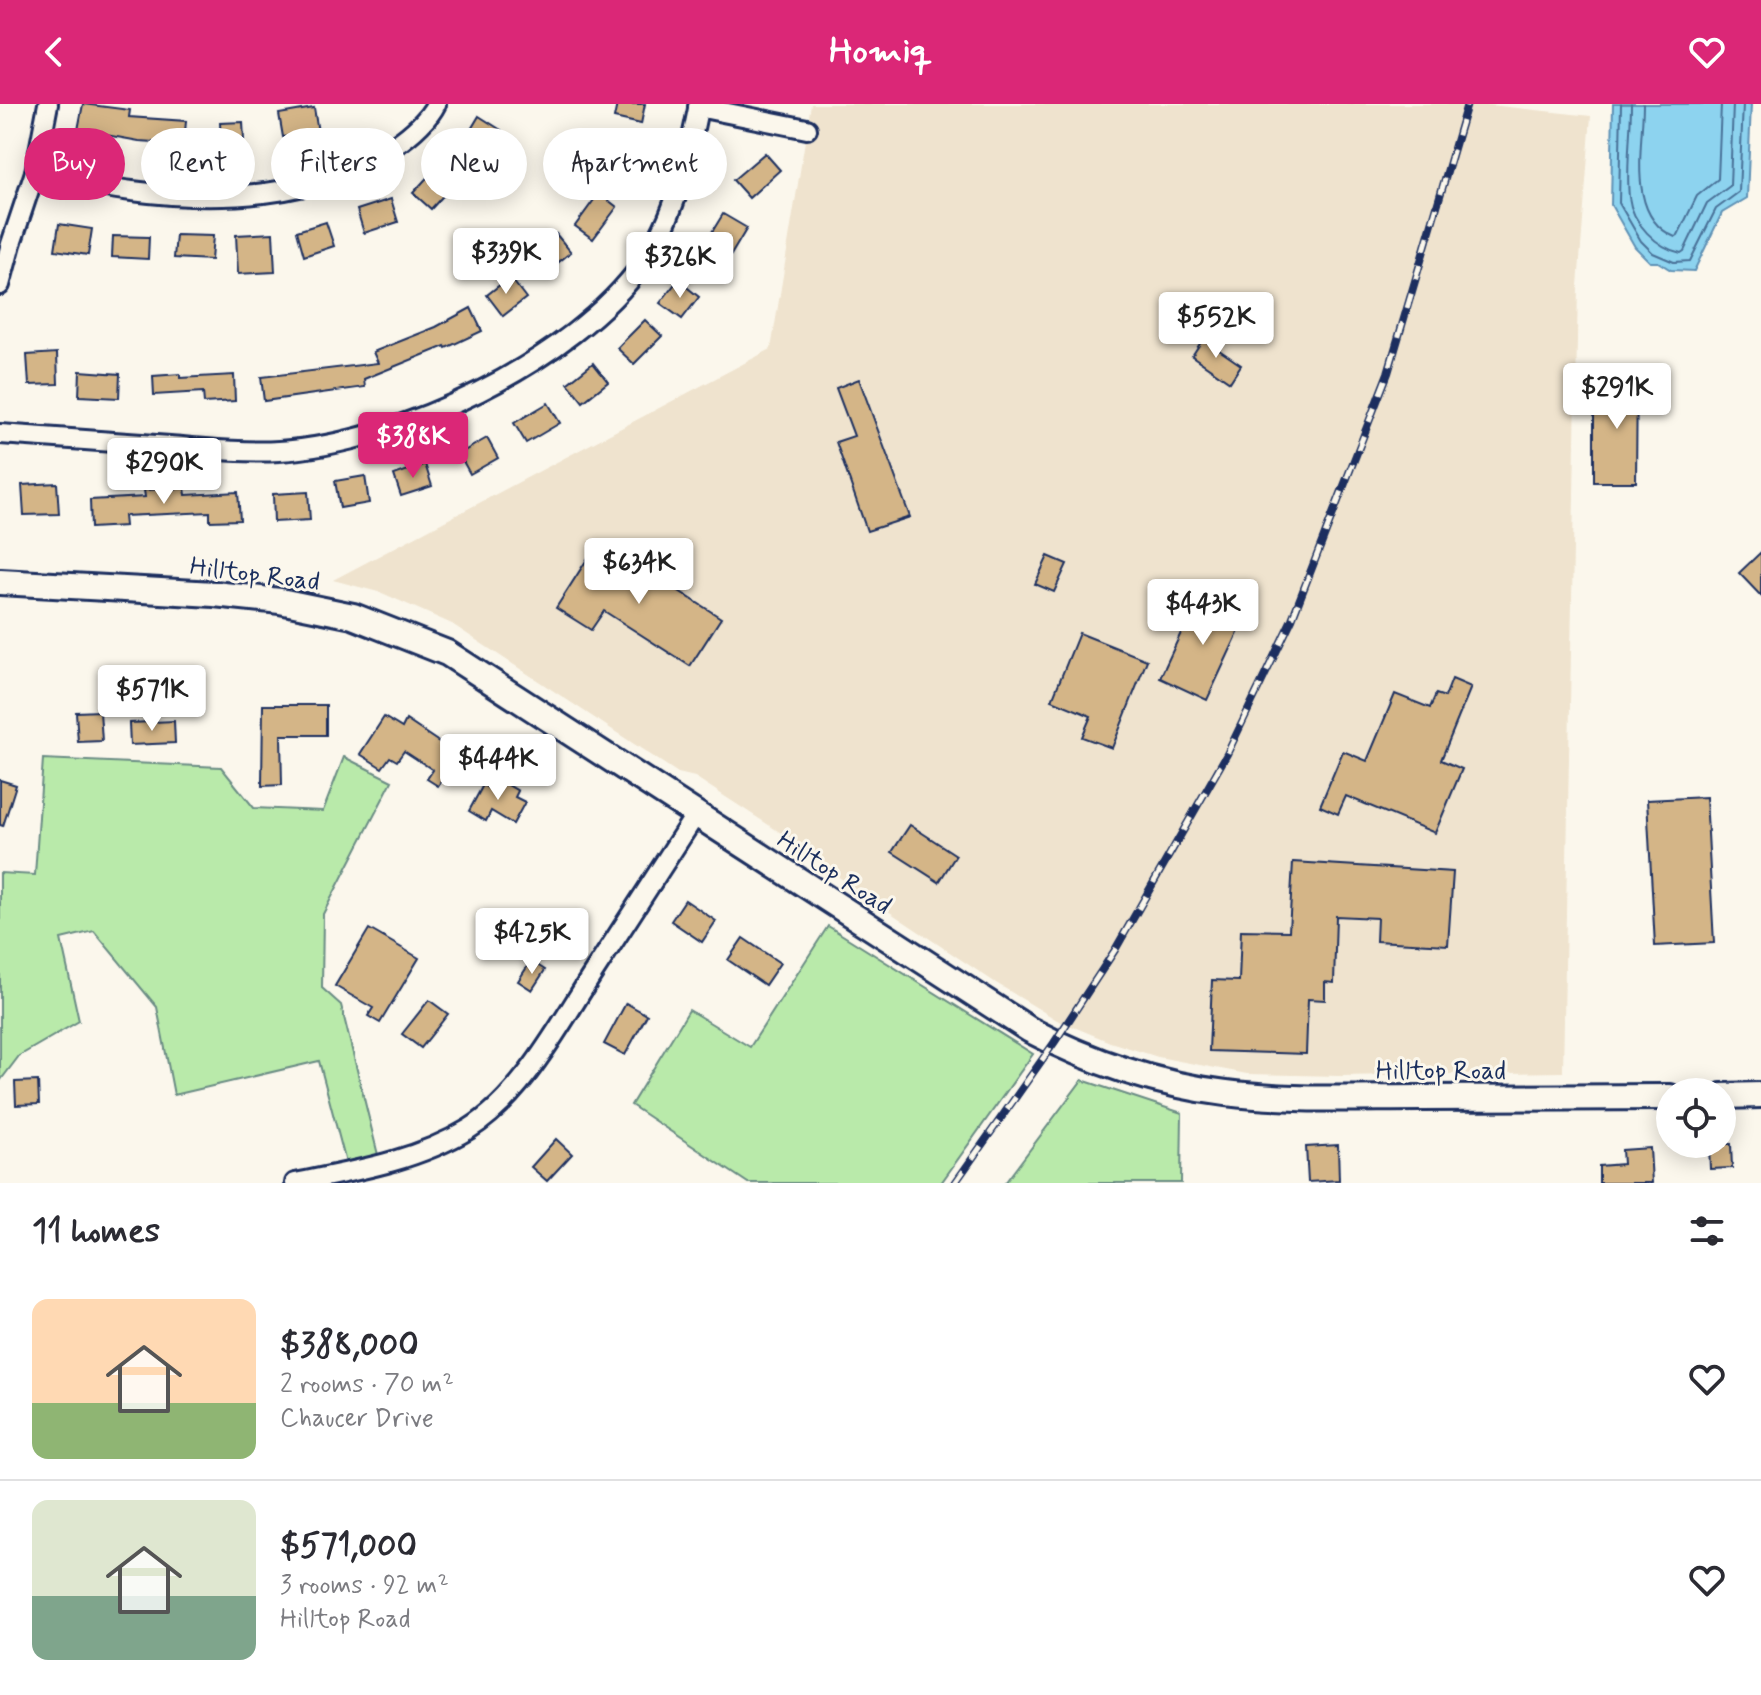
<!DOCTYPE html>
<meta charset="utf-8">
<style>
body{margin:0;font-family:Mynerve,sans-serif;background:#f7f7f7;color:#2b2b33;height:100vh;display:flex;flex-direction:column;font-size:30px;white-space:nowrap}
*{box-sizing:border-box;margin:0}
p{font-size:26px;color:#7c7c81}
.icon{flex:none;width:44px;height:44px;fill:none;stroke:currentColor;stroke-width:2;stroke-linecap:round;stroke-linejoin:round}
.map{position:relative;height:1079px;overflow:hidden}
.drawer{display:flex;flex-direction:column;background:#fff;flex:1}
.drawer>*{flex:none}
.guide{position:absolute;left:24px;top:24px;width:800px;height:72px;display:flex;gap:16px}
.buttons{position:absolute;left:1656px;top:974px;display:grid;gap:16px}
.buttons a{display:grid;place-items:center;width:80px;height:80px;border-radius:50%;background:#fff;box-shadow:0 4px 20px #0003;font-size:40px}
.price{position:absolute;translate:-50% -68px;padding:0 18px;border-radius:8px;background:#fff;color:#222;font-size:26px;line-height:52px;filter:drop-shadow(0 2px 4px #0008)}
.price::after{content:'';position:absolute;left:50%;top:48px;width:24px;height:18px;margin-left:-12px;background:inherit;clip-path:polygon(0 0,100% 0,50% 100%)}
.price.active{background:#db2777;color:#fff}
ul{padding:0;list-style:none}
li{display:flex;align-items:center;gap:24px;height:200px;padding:0 32px}
li+li{border-top:2px solid #e1e1e2}
li span{display:grid;place-items:center;flex:none;width:224px;height:160px;border-radius:16px;color:#555}
li>.icon{margin-inline-start:auto}
span .icon{width:96px;height:96px;fill:#fffc;stroke-width:1}
li b{font-size:34px}
h2{display:flex;justify-content:space-between;align-items:center;height:96px;padding:0 32px;font-size:34px}
.pill{padding:0 28px;border-radius:36px;background:#fff;box-shadow:0 4px 20px #0003;font-size:28px;line-height:72px}
.pill.active{background:#db2777;color:#fff}
header{display:flex;justify-content:space-between;align-items:center;height:104px;padding:0 32px;background:#db2777;color:#fff;font-size:36px;font-weight:700}
.map>svg:first-child{display:block}
.built{fill:#efe3ce}
.green{fill:#b9eaaa;stroke:#6a8c84;stroke-width:2}
.water{fill:#8dd3ef;stroke:#5f91b5;stroke-width:2}
.lines{fill:none;stroke-linecap:round;stroke-linejoin:round}
.shore{stroke:#497198;stroke-width:2}
.building{fill:#d4b587;stroke:#1b2f5e;stroke-width:2}
.street-casing{stroke:#1b2f5e;stroke-width:24}
.secondary-casing{stroke:#1b2f5e;stroke-width:30}
.street{stroke:#fbf7ec;stroke-width:18}
.secondary{stroke:#fbf7ec;stroke-width:24}
.rail-casing{stroke:#1b2f5e;stroke-width:8}
.rail{stroke:#fbf7ec;stroke-width:5;stroke-dasharray:15;stroke-linecap:butt}
.labels{text-anchor:middle;stroke-width:6;stroke-linejoin:round;paint-order:stroke}
.street-label{font-size:26px;fill:#1b2f5e;stroke:#fbf7ec}
</style>
<header><svg class="icon" aria-label="back" viewBox="0 0 24 24"><path d="M15 5l-7 7 7 7"/></svg>Homiq<svg class="icon" aria-label="heart" viewBox="0 0 24 24"><path d="M12 20l-8-8c-3-5 5-10 8-4 3-6 11-1 8 4z"/></svg></header>
<div class="map">
<svg width="1761" height="1079" viewBox="0 0 1761 1079">
<rect width="100%" height="100%" fill="#fbf7ec"/>
<filter id="ink" filterUnits="userSpaceOnUse"><feTurbulence type="fractalNoise" baseFrequency=".0125" numOctaves="2"/><feDisplacementMap in="SourceGraphic" scale="16" xChannelSelector="R" yChannelSelector="G"/><feConvolveMatrix kernelMatrix="1 2 1 2 8 2 1 2 1" color-interpolation-filters="sRGB"/></filter>
<g filter="url(#ink)">
<polygon class="built" points="811,0 1481,0 1591,12 1578,182 1563,968 1339,972 1247,970 1158,953 1110,938 1057,916 996,879 852,783 784,731 695,673 678,669 452,520 382,489 333,476 771,245"/>
<g class="green">
<polygon points="344,653 392,677 323,810 322,884 341,901 378,1051 346,1059 319,957 174,991 157,903 94,827 61,835 79,917 19,952 0,977 0,769 35,771 43,655 221,663 254,704 323,707"/>
<polygon points="828,822 1033,950 941,1079 748,1079 631,1001 689,906 750,943"/>
<polygon points="1082,976 1182,1009 1181,1079 1005,1079"/>
</g>
<polygon class="water" points="1613,0 1751,0 1747,94 1722,109 1694,167 1671,166 1658,158 1650,158 1635,143 1611,101"/>
<g class="lines">
<g class="shore">
<polyline points="1621,0 1619,99 1641,137 1653,149 1674,158 1690,157 1716,105 1739,88 1743,0"/>
<path d="M1631 0C1631 31 1626 63 1629 93 1632 119 1657 144 1681 149L1684 147 1707 99 1730 82 1733 0"/>
<path d="M1643 0C1643 43 1626 113 1675 133L1678 131 1697 92 1718 75 1721 0"/>
</g>
</g>
<g class="building">
<polygon points="83,0 130,6 129,13 186,17 184,40 139,37 78,26"/>
<polygon points="617,0 645,0 641,20 614,14"/>
<polygon points="314,4 318,28 283,33 279,10"/>
<polygon points="479,12 501,26 486,51 464,37"/>
<polygon points="243,18 244,36 221,37 220,19"/>
<polygon points="605,36 634,45 624,75 605,69 608,57 599,54"/>
<polygon points="765,49 780,66 749,94 733,76"/>
<polygon points="434,66 452,82 431,105 413,89"/>
<polygon points="599,89 617,103 593,135 575,122"/>
<polygon points="391,95 398,118 364,129 357,106"/>
<polygon points="723,110 747,124 725,161 701,146"/>
<polygon points="326,118 334,142 304,152 297,127"/>
<polygon points="59,120 92,125 88,151 55,146"/>
<polygon points="273,129 275,168 238,170 236,131"/>
<polygon points="556,130 571,148 544,170 529,152"/>
<polygon points="176,131 213,132 211,156 174,154"/>
<polygon points="113,132 149,133 148,155 112,153"/>
<polygon points="510,173 526,194 503,212 487,191"/>
<polygon points="678,176 699,193 682,215 660,199"/>
<polygon points="471,204 482,227 446,244 445,242 364,275 365,283 264,297 261,273 378,259 373,248 436,223"/>
<polygon points="645,216 662,232 634,260 617,244"/>
<polygon points="1203,235 1241,261 1230,278 1192,252"/>
<polygon points="57,249 58,280 29,281 27,251"/>
<polygon points="593,259 608,278 583,298 568,279"/>
<polygon points="80,267 120,270 119,294 79,292"/>
<polygon points="1607,268 1637,268 1636,378 1594,378 1594,309 1606,309"/>
<polygon points="180,270 180,274 234,271 235,297 204,299 203,288 154,291 153,272"/>
<polygon points="859,275 910,413 867,427 836,338 854,332 836,284"/>
<polygon points="548,299 560,319 526,339 514,319"/>
<polygon points="487,334 498,354 470,370 459,350"/>
<polygon points="425,360 432,382 401,392 394,371"/>
<polygon points="365,372 369,399 340,404 335,377"/>
<polygon points="57,379 59,410 24,411 22,381"/>
<polygon points="185,384 186,391 238,388 240,416 210,417 210,408 124,412 125,422 91,424 90,396 145,393 144,386"/>
<polygon points="308,388 310,416 274,418 273,390"/>
<polygon points="593,446 629,469 635,459 721,514 690,562 604,507 591,526 556,504"/>
<polygon points="1761,448 1761,492 1739,469"/>
<polygon points="1048,452 1067,460 1054,488 1035,480"/>
<polygon points="1199,490 1246,512 1207,596 1160,574"/>
<polygon points="1079,529 1147,556 1112,644 1082,633 1091,612 1052,596"/>
<polygon points="1452,575 1471,583 1441,656 1462,665 1435,729 1346,692 1338,710 1320,702 1343,647 1367,657 1395,590 1430,604 1436,590 1445,593"/>
<polygon points="263,601 326,601 326,631 281,631 282,681 262,682"/>
<polygon points="100,607 102,637 78,638 76,608"/>
<polygon points="384,613 402,624 406,616 467,657 454,678 444,673 438,682 427,675 433,666 404,647 397,657 390,653 382,664 360,650"/>
<polygon points="174,617 175,639 130,641 129,619"/>
<polygon points="498,675 518,687 515,693 525,698 513,720 491,707 486,717 469,707 483,681 491,686"/>
<polygon points="0,676 16,681 3,722 0,721"/>
<polygon points="1706,693 1714,839 1655,842 1647,696"/>
<polygon points="910,721 956,751 939,778 892,748"/>
<polygon points="1293,758 1453,768 1448,841 1376,837 1377,814 1336,812 1334,879 1325,878 1325,896 1308,895 1306,950 1209,947 1212,876 1239,877 1241,826 1289,827"/>
<polygon points="685,796 716,817 702,838 671,817"/>
<polygon points="369,825 419,854 380,919 368,912 373,904 335,882"/>
<polygon points="743,834 780,859 765,881 728,856"/>
<polygon points="531,857 545,866 532,886 518,877"/>
<polygon points="429,896 448,910 421,944 402,930"/>
<polygon points="626,899 647,911 625,951 604,940"/>
<polygon points="38,977 39,1000 16,1001 15,978"/>
<polygon points="556,1035 572,1050 547,1077 531,1063"/>
<polygon points="1709,1040 1731,1040 1732,1064 1710,1065"/>
<polygon points="1338,1041 1339,1076 1308,1078 1306,1043"/>
<polygon points="1650,1044 1652,1079 1599,1079 1599,1062 1623,1060 1622,1046"/>
</g>
<g class="lines">
<defs>
<g id="street">
<polyline points="698,3 807,25"/>
<path d="M35 68C67 75 99 83 132 87 217 98 321 95 393 43 409 32 427 18 436 0"/>
<polyline points="0,181 11,140 35,68 48,0"/>
<path d="M0 330C57 334 113 338 170 342 206 345 243 349 279 347 398 340 573 258 643 159 676 113 688 55 699 0"/>
<path d="M295 1079C355 1067 416 1057 469 1025 521 993 558 924 590 874 625 819 661 765 696 710"/>
</g>
<g id="secondary">
<path d="M0 478 214 490 280 497 353 512 447 549 1030 926C1089 957 1158 981 1226 989 1290 997 1356 994 1420 994 1504 994 1587 994 1670 993"/>
<polyline points="1722,992 1761,991"/>
</g>
</defs>
<use href="#street" class="street-casing"/>
<use href="#secondary" class="secondary-casing"/>
<use href="#street" class="street"/>
<use href="#secondary" class="secondary"/>
<defs>
<polyline id="rail" points="955,1079 1054,939 1115,846 1227,650 1292,515 1388,269 1467,0"/>
</defs>
<use href="#rail" class="rail-casing"/>
<use href="#rail" class="rail"/>
</g>
</g>
<g class="labels">
<g class="street-label">
<text transform="translate(255 469) rotate(7)" y="9">Hilltop Road</text>
<text transform="translate(835 768) rotate(33)" y="9">Hilltop Road</text>
<text x="1441" y="975">Hilltop Road</text>
</g>
</g>
</svg>
<div class="buttons">
<a><svg class="icon" aria-label="locate" viewBox="0 0 24 24"><circle cx="12" cy="12" r="6"/><path d="M12 2v4M12 18v4M2 12h4M18 12h4"/></svg></a>
</div>
<b class="price" style="left:506px;top:192px">$339K</b>
<b class="price" style="left:680px;top:196px">$326K</b>
<b class="price" style="left:1216px;top:256px">$552K</b>
<b class="price" style="left:1617px;top:327px">$291K</b>
<b class="price active" style="left:413px;top:376px">$388K</b>
<b class="price" style="left:164px;top:402px">$290K</b>
<b class="price" style="left:639px;top:502px">$634K</b>
<b class="price" style="left:1203px;top:543px">$443K</b>
<b class="price" style="left:152px;top:629px">$571K</b>
<b class="price" style="left:498px;top:698px">$444K</b>
<b class="price" style="left:532px;top:872px">$425K</b>
<div class="guide">
<a class="pill active">Buy</a>
<a class="pill">Rent</a>
<a class="pill">Filters</a>
<a class="pill">New</a>
<a class="pill">Apartment</a>
</div>
</div>
<section class="drawer">
<h2>11 homes<svg class="icon" aria-label="filters" viewBox="0 0 24 24"><path d="M4 7h16M4 17h16"/><circle cx="9" cy="7" r="2"/><circle cx="15" cy="17" r="2"/></svg></h2>
<ul>
<li><span style="background:linear-gradient(#ffd9b3 65%,#8fb573 0)"><svg class="icon" aria-label="home" viewBox="0 0 24 24"><path d="M3 11l9-7 9 7M6 9v11h12V9"/></svg></span><div><b>$388,000</b><p>2 rooms · 70 m²</p><p>Chaucer Drive</p></div><svg class="icon" aria-label="heart" viewBox="0 0 24 24"><path d="M12 20l-8-8c-3-5 5-10 8-4 3-6 11-1 8 4z"/></svg></li>
<li><span style="background:linear-gradient(#dfe7d0 60%,#7fa58c 0)"><svg class="icon" aria-label="home" viewBox="0 0 24 24"><path d="M3 11l9-7 9 7M6 9v11h12V9"/></svg></span><div><b>$571,000</b><p>3 rooms · 92 m²</p><p>Hilltop Road</p></div><svg class="icon" aria-label="heart" viewBox="0 0 24 24"><path d="M12 20l-8-8c-3-5 5-10 8-4 3-6 11-1 8 4z"/></svg></li>
</ul>
</section>
